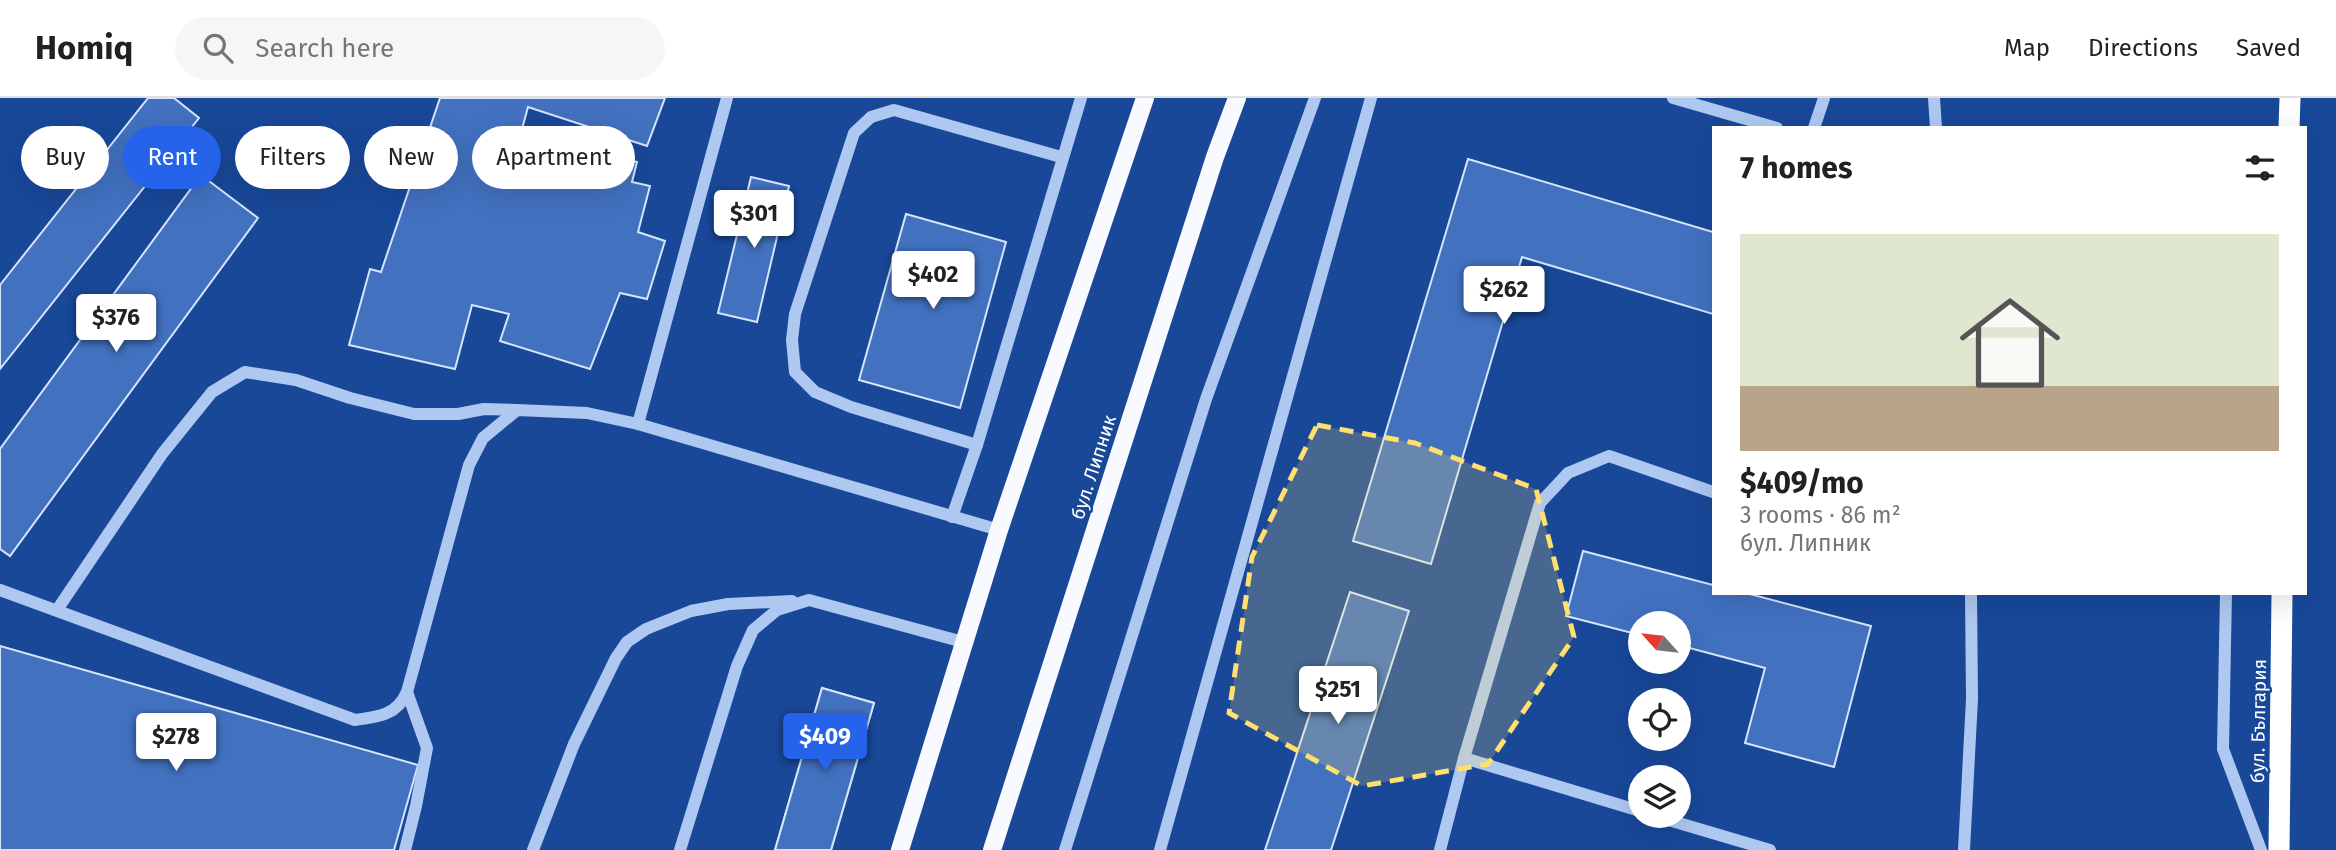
<!DOCTYPE html>
<meta charset="utf-8">
<style>
body{margin:0;font-family:"Fira Sans",sans-serif;background:#f6f6f6;color:#202124;height:100vh;display:flex;flex-direction:column;font-size:26px;white-space:nowrap}
*{box-sizing:border-box;margin:0}
p{font-size:23px;color:#757577}
.icon{flex:none;width:38px;height:38px;fill:none;stroke:currentColor;stroke-width:2;stroke-linecap:round;stroke-linejoin:round}
.map{position:relative;flex:1;overflow:hidden}
.drawer{position:absolute;left:1712px;top:28px;width:595px;height:469px;display:flex;flex-direction:column;background:#fff;border-radius:0px;box-shadow:0 7px 28px #0002}
.drawer>*{flex:none}
.top-card{position:absolute;left:21px;top:28px;width:665px;height:63px;display:flex;gap:14px}
.needle{width:46px;rotate:297deg}
.tools{position:absolute;left:1628px;top:513px;display:grid;gap:14px}
.tools a{display:grid;place-items:center;width:63px;height:63px;border-radius:50%;background:#fff;box-shadow:0 7px 28px #0002;font-size:35px}
.price{position:absolute;translate:-50% -60px;padding:0 16px;border-radius:7px;background:#fff;color:#222;font-size:23px;line-height:46px;filter:drop-shadow(0 2px 4px #0008)}
.price::after{content:'';position:absolute;left:50%;top:42px;width:21px;height:16px;margin-left:-10px;background:inherit;clip-path:polygon(0 0,100% 0,50% 100%)}
.price.on{background:#2563eb;color:#fff}
ul{padding:0;list-style:none}
li{display:grid;align-content:center;gap:14px;height:371px;padding:0 28px}
li+li{border-top:2px solid #e0e0e0}
li span{display:grid;place-items:center;height:217px;border-radius:0px;color:#555}
li>.icon{margin-inline-start:auto}
span .icon{width:126px;height:126px;fill:#fffc;stroke-width:1}
li b{font-size:30px}
h2{display:flex;justify-content:space-between;align-items:center;height:84px;padding:0 28px;font-size:30px}
.tag{padding:0 24px;border-radius:32px;background:#fff;box-shadow:0 7px 28px #0002;font-size:24px;line-height:63px}
.tag.on{background:#2563eb;color:#fff}
header{display:flex;align-items:center;gap:42px;box-sizing:border-box;height:98px;padding:0 35px;background:#fff;border-bottom:2px solid #e0e0e0}
header strong{font-size:33px}
nav{display:flex;gap:38px;margin-inline-start:auto;font-size:24px}
.search{width:490px;height:63px;background:#f6f6f6;display:flex;align-items:center;gap:18px;box-sizing:border-box;padding:0 24px;border-radius:38px;color:#757577;font-size:26px}
.map>svg:first-child{display:block}
.building{fill:#4271c0;stroke:#d6e4fc;stroke-width:2}
.lines{fill:none;stroke-linecap:round;stroke-linejoin:round}
.minor{stroke:#aec8f1;stroke-width:12}
.major{stroke:#f8faff;stroke-width:18}
.highway{stroke:#fff;stroke-width:21}
.marked{fill:#ffdf6e;fill-opacity:0.2;stroke:#ffdf6e;stroke-width:5;stroke-dasharray:14 9;stroke-linejoin:round}
.labels{text-anchor:middle;stroke-width:5;stroke-linejoin:round;paint-order:stroke}
.street-label{font-size:19px;fill:#fff;stroke:#194899}
</style>
<header>
<strong>Homiq</strong>
<div class="search"><svg class="icon" aria-label="search" viewBox="0 0 24 24"><circle cx="10" cy="10" r="6"/><path d="M15 15l6 6"/></svg>Search here</div>
<nav><a>Map</a><a>Directions</a><a>Saved</a></nav>
</header>
<div class="map">
<svg width="2336" height="752" viewBox="0 0 2336 752">
<rect width="100%" height="100%" fill="#194899"/>
<g class="building">
<polygon points="148,0 174,0 199,20 0,271 0,187"/>
<polygon points="440,0 665,0 647,48 528,9 522,31 637,64 632,84 650,88 638,134 665,143 647,201 620,195 590,271 500,243 509,216 472,207 455,271 349,247 370,171 381,174"/>
<polygon points="1468,61 1713,134 1713,216 1522,159 1431,466 1353,443"/>
<polygon points="201,77 258,120 10,458 0,451 0,351"/>
<polygon points="751,79 789,88 757,224 718,215"/>
<polygon points="906,116 1006,144 960,310 859,282"/>
<polygon points="1583,453 1713,487 1713,495 1746,495 1871,528 1834,669 1745,645 1765,570 1678,547 1678,525 1640,525 1640,537 1566,518"/>
<polygon points="1350,494 1409,513 1331,752 1265,752"/>
<polygon points="0,548 418,667 394,752 0,752"/>
<polygon points="822,590 874,605 831,752 775,752"/>
<polygon points="822,590 874,605 831,752 775,752"/>
</g>
<g class="lines">
<g class="minor">
<polyline points="727,0 638,326 999,432"/>
<polyline points="1673,0 1777,30"/>
<polyline points="1934,0 1936,30"/>
<polyline points="1814,30 1824,0"/>
<polyline points="977,347 851,309 815,294 795,274 792,242 795,216 854,35 871,19 894,12 1061,59"/>
<polyline points="952,419 977,347 1081,0"/>
<path d="M0 492 355 622C379 619 397 617 407 594L469 367 483 340 517 312 587 315 638 326"/>
<polyline points="2226,495 2223,651 2261,752"/>
<polyline points="57,512 162,356 212,294 245,274 296,282 350,300 414,316 458,316 484,311 517,312"/>
<polyline points="1464,660 1640,713"/>
<polyline points="1655,718 1770,752"/>
<polyline points="405,752 416,708 427,650 407,594"/>
<polyline points="533,752 574,646 616,560 627,544 646,531 691,513 728,506 792,503"/>
<polyline points="680,752 737,568 753,532 777,512 809,502 963,544"/>
<polyline points="1065,752 1206,301 1315,0"/>
<polyline points="1160,752 1371,0"/>
<polyline points="1440,752 1464,660 1540,405 1568,375 1609,358 1713,394"/>
<polyline points="1964,752 1972,601 1971,495"/>
</g>
<g class="major">
<polyline points="900,752 999,432 1145,0"/>
<polyline points="992,752 1215,59 1237,0"/>
</g>
<g class="highway">
<polyline points="2289,30 2290,0"/>
<polyline points="2279,752 2282,495"/>
</g>
</g>
<path class="marked" d="M1317 327 1415 345 1536 391 1574 539 1488 666 1362 688 1229 615 1252 459Z"/>
<g class="labels">
<g class="street-label">
<text transform="translate(1093 369) rotate(-72)" y="7">бул. Липник</text>
<text transform="translate(2258 623) rotate(-89)" y="7">бул. България</text>
</g>
</g>
</svg>
<div class="tools">
<a><svg class="needle" viewBox="-14 -14 28 28"><path d="M0-13l5 13h-10z" fill="#e53935"/><path d="M0 13l5-13h-10z" fill="#757577"/></svg></a>
<a><svg class="icon" aria-label="locate" viewBox="0 0 24 24"><circle cx="12" cy="12" r="6"/><path d="M12 2v4M12 18v4M2 12h4M18 12h4"/></svg></a>
<a><svg class="icon" aria-label="layers" viewBox="0 0 24 24"><path d="M12 4l9 5-9 5-9-5zM3 14l9 5 9-5"/></svg></a>
</div>
<b class="price" style="left:754px;top:152px">$301</b>
<b class="price" style="left:933px;top:213px">$402</b>
<b class="price" style="left:1504px;top:228px">$262</b>
<b class="price" style="left:116px;top:256px">$376</b>
<b class="price" style="left:1338px;top:628px">$251</b>
<b class="price" style="left:176px;top:675px">$278</b>
<b class="price on" style="left:825px;top:675px">$409</b>
<div class="top-card">
<a class="tag">Buy</a>
<a class="tag on">Rent</a>
<a class="tag">Filters</a>
<a class="tag">New</a>
<a class="tag">Apartment</a>
</div>
<section class="drawer">
<h2>7 homes<svg class="icon" aria-label="filters" viewBox="0 0 24 24"><path d="M4 7h16M4 17h16"/><circle cx="9" cy="7" r="2"/><circle cx="15" cy="17" r="2"/></svg></h2>
<ul>
<li><span style="background:linear-gradient(#dfe7d0 70%,#b9a48a 0)"><svg class="icon" aria-label="home" viewBox="0 0 24 24"><path d="M3 11l9-7 9 7M6 9v11h12V9"/></svg></span><div><b>$409/mo</b><p>3 rooms · 86 m²</p><p>бул. Липник</p></div></li>
</ul>
</section>
</div>
